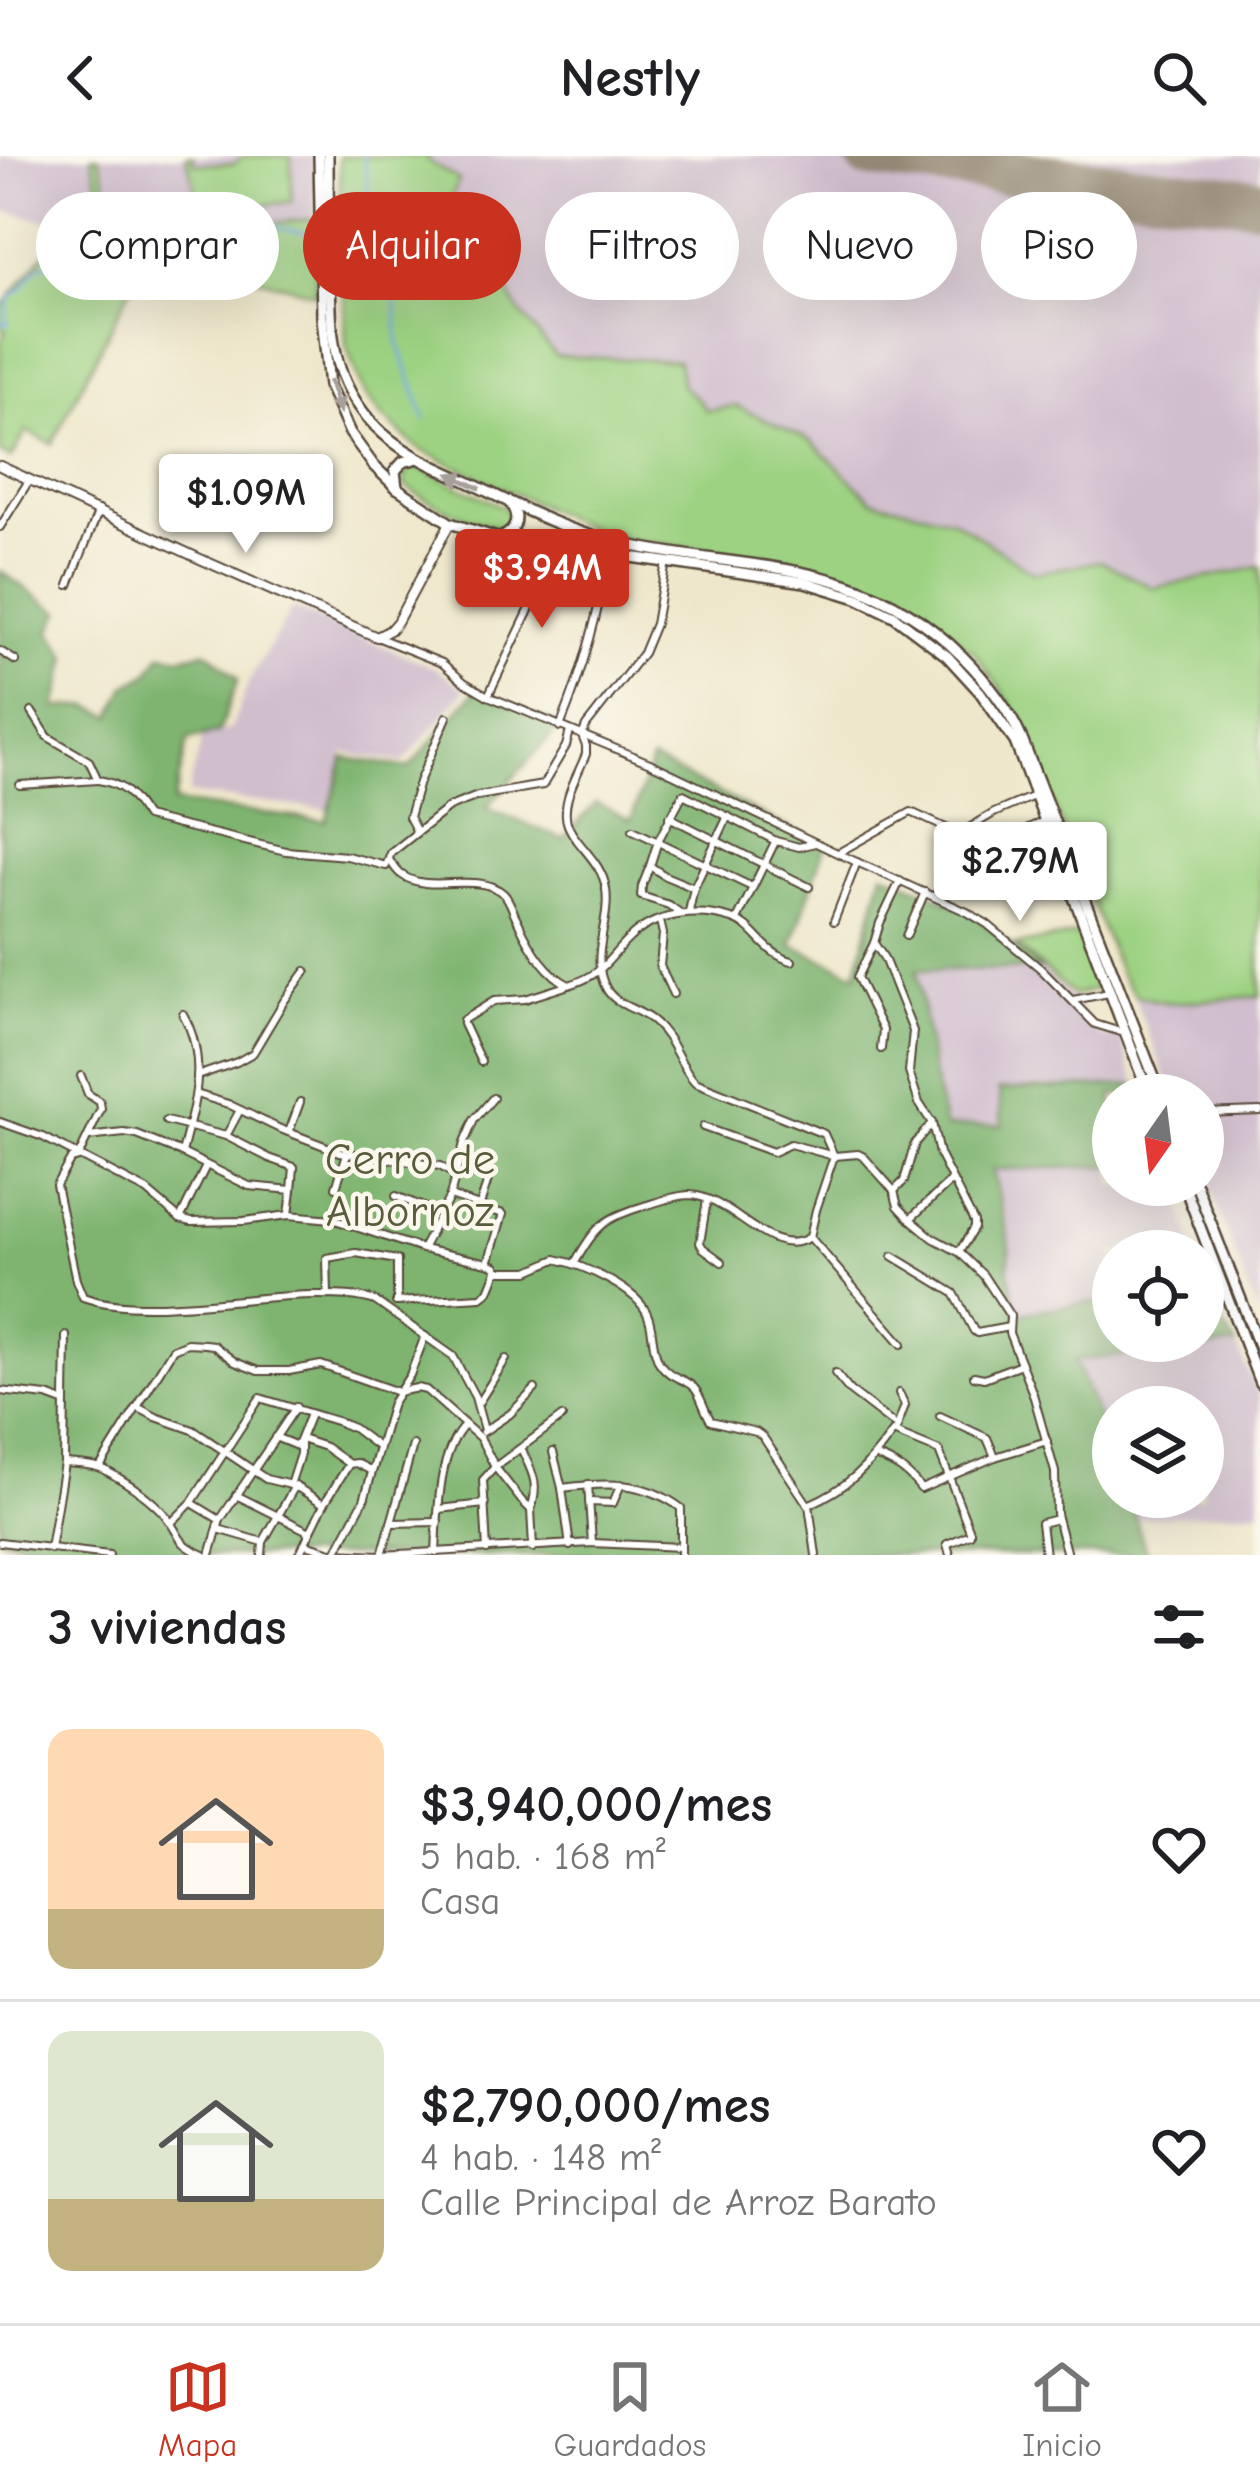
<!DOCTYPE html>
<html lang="es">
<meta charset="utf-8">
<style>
body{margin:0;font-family:"Comic Neue",sans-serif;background:#f6f6f6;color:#202124;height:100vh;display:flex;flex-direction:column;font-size:45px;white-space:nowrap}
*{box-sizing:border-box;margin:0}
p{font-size:39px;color:#757577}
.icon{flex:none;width:66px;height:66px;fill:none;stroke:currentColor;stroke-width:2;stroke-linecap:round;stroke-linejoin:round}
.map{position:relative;height:1399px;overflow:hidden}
.panel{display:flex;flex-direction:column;background:#fff;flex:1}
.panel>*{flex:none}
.banner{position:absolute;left:36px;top:36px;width:1188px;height:108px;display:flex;gap:24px}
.needle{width:78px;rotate:194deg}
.fabs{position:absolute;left:1092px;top:918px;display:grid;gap:24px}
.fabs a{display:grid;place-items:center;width:132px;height:132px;border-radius:50%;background:#fff;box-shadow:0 12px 48px #0002;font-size:60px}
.price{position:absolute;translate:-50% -102px;padding:0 27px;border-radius:12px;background:#fff;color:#222;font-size:39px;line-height:78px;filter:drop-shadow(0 3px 6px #0008)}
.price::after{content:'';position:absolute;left:50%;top:72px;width:36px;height:27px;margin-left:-18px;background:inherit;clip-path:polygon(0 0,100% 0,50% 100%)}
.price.current{background:#c8321e;color:#fff}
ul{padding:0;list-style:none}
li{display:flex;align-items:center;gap:36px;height:300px;padding:0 48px}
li+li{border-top:3px solid #e0e0e0}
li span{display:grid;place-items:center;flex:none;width:336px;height:240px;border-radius:24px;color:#555}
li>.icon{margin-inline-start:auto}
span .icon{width:144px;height:144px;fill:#fffc;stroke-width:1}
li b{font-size:51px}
h2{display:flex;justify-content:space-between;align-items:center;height:144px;padding:0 48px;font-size:51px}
.pill{padding:0 42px;border-radius:54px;background:#fff;box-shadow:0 12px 48px #0002;font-size:42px;line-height:108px}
.pill.current{background:#c8321e;color:#fff}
header{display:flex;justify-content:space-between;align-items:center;height:156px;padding:0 48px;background:#fff;font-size:54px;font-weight:700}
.tab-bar{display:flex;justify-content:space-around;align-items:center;height:168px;border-top:3px solid #e0e0e0;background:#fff;font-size:33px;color:#757577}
.tab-bar a{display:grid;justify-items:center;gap:6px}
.tab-bar .current{color:#c8321e}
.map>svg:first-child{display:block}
.industrial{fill:#d0bdcd}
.green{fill:#9dd282;stroke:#6c7e50;stroke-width:3}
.forest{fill:#7eb470;stroke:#5c6f47;stroke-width:3}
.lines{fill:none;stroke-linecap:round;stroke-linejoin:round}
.stream{stroke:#78a8e2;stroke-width:3}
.runway{stroke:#958874;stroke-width:45}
.street-casing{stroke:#564638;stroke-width:10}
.secondary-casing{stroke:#564638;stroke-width:12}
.primary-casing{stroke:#564638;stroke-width:14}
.street{stroke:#fff;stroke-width:6}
.secondary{stroke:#fff;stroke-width:8}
.primary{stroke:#fff;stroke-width:9}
.oneway{fill:#a79f9a}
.labels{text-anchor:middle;stroke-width:9;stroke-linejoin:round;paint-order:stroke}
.park-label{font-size:45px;fill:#585c3c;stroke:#fbf7ec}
</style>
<header><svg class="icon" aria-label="back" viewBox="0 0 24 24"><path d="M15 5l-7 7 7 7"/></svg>Nestly<svg class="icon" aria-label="search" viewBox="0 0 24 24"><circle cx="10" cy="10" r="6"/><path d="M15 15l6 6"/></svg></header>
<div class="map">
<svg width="1260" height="1399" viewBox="0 0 1260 1399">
<rect width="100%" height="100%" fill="#fbf7ec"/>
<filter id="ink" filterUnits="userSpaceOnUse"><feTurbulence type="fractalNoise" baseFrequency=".00833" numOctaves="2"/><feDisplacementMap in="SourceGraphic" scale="24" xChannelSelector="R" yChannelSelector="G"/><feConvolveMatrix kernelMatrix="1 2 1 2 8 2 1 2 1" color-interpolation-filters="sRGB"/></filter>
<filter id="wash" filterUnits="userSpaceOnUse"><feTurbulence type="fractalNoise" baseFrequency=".004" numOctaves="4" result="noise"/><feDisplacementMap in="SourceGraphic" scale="48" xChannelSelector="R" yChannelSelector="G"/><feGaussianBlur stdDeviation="2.7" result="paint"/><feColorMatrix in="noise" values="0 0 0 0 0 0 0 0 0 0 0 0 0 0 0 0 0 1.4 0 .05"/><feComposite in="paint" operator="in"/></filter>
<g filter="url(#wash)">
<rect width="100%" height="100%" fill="#efe7cb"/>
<g class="industrial">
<polygon points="0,0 314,0 315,63 111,82 0,53"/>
<polygon points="342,0 1260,0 1260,1163 1203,1013 1203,939 1173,939 1039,604 973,491 886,430 788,398 684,389"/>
<polygon points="292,452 437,513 465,534 404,606 344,597 329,654 188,638 203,580 231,573 249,525"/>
<polygon points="1040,813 1073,844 1100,881 1120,880 1136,929 1000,934 1002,969 944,972 932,916 917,814"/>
<polygon points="1113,1010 1113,1029 1174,1029 1195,1095 1113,1095 1113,1146 1087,1147 1016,1158 1008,1110 1010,1091 993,1013"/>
<polygon points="1236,1189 1260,1242 1260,1354 1138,1363 1129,1341 1203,1341 1203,1251 1113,1251 1113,1300 1075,1203"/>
</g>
<g class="green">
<path d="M92 0H99L110 44 126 48 178 36 179 43H185L187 56 123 66C98 44 99 31 92 0Z"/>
<polygon points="186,0 193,0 194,8 234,8 243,0 291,0 292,46 201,53"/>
<polygon points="339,0 429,0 428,5 459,24 451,42 452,57 470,58 517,153 556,200 678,205 682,230 696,241 707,255 736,250 811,285 872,344 952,363 1034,417 1101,405 1154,432 1260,411 1260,840 1170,847 1136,840 1120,818 1036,603 1011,548 974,496 920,455 884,435 847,420 777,405 627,383 588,372 419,293 383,261 362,234 346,190"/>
<polygon points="315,63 316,138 216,110 206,113 201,118 194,116 189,109 149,111 142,109 52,288 26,275 12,302 0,297 0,187 6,175 0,171 0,153 67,70 111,82"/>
<path d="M418 312 504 351 512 362 511 369 501 374C467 362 434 351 404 329L405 320 409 313Z"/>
<polygon points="1081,778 1099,826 1096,833 1074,840 1016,789"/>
</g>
<polygon class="forest" points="0,415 60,456 51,475 68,501 56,552 89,550 112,560 126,530 148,518 161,498 181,501 207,495 238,523 219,576 188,584 173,647 326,665 344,602 409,612 477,533 560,570 486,652 563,683 596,647 631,664 652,604 825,690 792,789 856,818 883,716 968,754 1040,813 917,814 932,916 945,971 1002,969 999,934 1136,929 1140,939 1113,939 1113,1010 993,1014 1010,1091 1008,1110 1016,1158 1087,1147 1113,1146 1113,1185 1203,1185 1203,1153 1213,1154 1236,1189 1075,1204 1113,1300 1113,1341 1129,1341 1147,1399 122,1399 0,1382"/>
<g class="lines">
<g class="stream">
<polyline points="364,0 371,61 384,73 393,108 399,190 425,263"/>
<polyline points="336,76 350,75 371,61"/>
<path d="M0 166 8 168 6 158 9 143 24 130 35 113 45 108 73 102 128 103 145 95 174 102 191 91 207 92C212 88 216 82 221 78 245 60 284 75 310 77"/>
</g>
<polyline class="runway" points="868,0 1260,45"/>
</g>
</g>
<g filter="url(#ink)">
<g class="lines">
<defs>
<g id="street">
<polyline points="0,371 30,323"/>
<polyline points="69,429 99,354"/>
<polyline points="377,481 442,507 464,526 488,540 650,607 837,697 967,756 987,768 1041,813 1095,868 1124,877"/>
<polyline points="0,495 16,505"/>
<polyline points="488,540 543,425 555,391"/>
<path d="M32 556 48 581 89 605 98 624C125 628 132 640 146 661L286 695 347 700 386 710 391 697 449 651 478 640 543 629 566 590 570 575"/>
<path d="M560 571C583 514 599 459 608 398"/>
<polyline points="20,629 98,624"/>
<polyline points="669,661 809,731"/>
<polyline points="633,674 752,731"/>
<polyline points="417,676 409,661 419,626 447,561"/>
<polyline points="961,677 977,701"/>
<polyline points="838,697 911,656 959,678 994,657 1036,639"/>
<path d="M390 705C394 710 397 716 402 719 431 739 476 714 504 738 510 744 513 756 517 763 528 788 544 817 569 829 608 817 607 801 634 778 661 756 700 753 732 763 756 770 762 797 792 805"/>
<polyline points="650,710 642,730 641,740 669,749 680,757"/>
<polyline points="900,725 880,767 874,787 884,802 913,875 909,916 919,947 932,967 939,998 974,1066 974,1072 959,1096"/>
<polyline points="694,732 665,720 650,710 658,685 683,638 776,685 799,691 815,687"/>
<path d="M934 740C969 704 997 685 1044 665"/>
<polyline points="689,756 694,732 728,660"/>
<polyline points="737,764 775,686"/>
<polyline points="660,765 663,778 660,810 673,838"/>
<polyline points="834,765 857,706"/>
<polyline points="906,780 925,736"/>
<polyline points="874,787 857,821 883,874 881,893"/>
<polyline points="1073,844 1109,837"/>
<polyline points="481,906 463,868 463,864 494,845 525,843 566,830"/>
<path d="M81 920 88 938 100 946 101 953 78 1001 71 1003 56 1029 76 1124 83 1141C144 1163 250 1138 319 1139 338 1139 357 1139 375 1145L453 1200 475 1241 484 1274"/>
<polyline points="197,920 237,906 253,897 284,845 306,815"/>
<polyline points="196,938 228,948 278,972 340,996 440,1010 455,1019"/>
<polyline points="1203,957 1260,955"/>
<polyline points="166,965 226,980 269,1002 294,1011 292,1034"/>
<path d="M0 966 43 981 116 1019 147 1035 180 1063 191 1066 244 1065 289 1059 332 1063 422 1093 488 1107 496 1110 497 1115H529L556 1103C582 1109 639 1133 648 1160 654 1175 651 1191 659 1206 670 1224 687 1222 695 1233 700 1238 705 1256 711 1265L756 1276 763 1281 808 1349C848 1332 868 1311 893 1276L939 1295 970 1375V1378L947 1388 950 1399"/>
<polyline points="703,971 773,996 790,988 834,1000 858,998 864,1001 894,1035 898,1050 910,1063 933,1082 959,1096 983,1119 1010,1160 1009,1177 1033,1238 1055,1316 1056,1358 1067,1399"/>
<polyline points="289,976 300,946"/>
<polyline points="226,980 240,954"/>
<polyline points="88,981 124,977 137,979 182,997 249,1030 292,1034 289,1059"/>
<path d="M182 997C194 948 209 905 183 858"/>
<polyline points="336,1031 347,998"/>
<polyline points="894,1035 904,1025 915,987 932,967"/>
<polyline points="396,1040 440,1058"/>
<polyline points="450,1040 503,1058 488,1107"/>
<polyline points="707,1044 700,1087 703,1092 722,1106"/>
<polyline points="180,1063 206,1010"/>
<polyline points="910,1063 951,1025"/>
<polyline points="474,1068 488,1024"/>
<polyline points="810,1081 902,1188"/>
<polyline points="422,1093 450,1040 464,987 474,964 493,942"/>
<polyline points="893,1100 954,1137 974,1175 977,1177 1009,1171"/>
<path d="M574 1108C596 1071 601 1063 644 1050 658 1046 676 1039 690 1039 733 1041 770 1106 810 1081L816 1054 834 1000 824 978 695 926C677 906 675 884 653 865 639 853 617 850 607 834 588 801 611 767 606 733 602 702 567 684 566 660 564 639 579 617 586 598V590L582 580 586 570 643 497 655 468 666 406"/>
<polyline points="328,1139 327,1102 356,1097 397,1104 397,1146"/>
<polyline points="396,1146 481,1141 489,1135 497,1115"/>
<polyline points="835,1217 850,1235 897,1271"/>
<polyline points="974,1220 984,1222 1021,1208"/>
<polyline points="0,1235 47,1240 63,1246"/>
<polyline points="479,1246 506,1203"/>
<polyline points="137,1251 156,1261 193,1274 266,1323 295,1330 324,1348"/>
<polyline points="940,1260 987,1282 995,1301"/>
<polyline points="896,1274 905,1249 899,1237"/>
<polyline points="483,1276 510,1258 535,1233"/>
<polyline points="275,1281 297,1290 310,1258"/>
<path d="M521 1292C532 1317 540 1326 531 1354"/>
<polyline points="553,1296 562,1332 570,1390"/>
<path d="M877 1301C896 1308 908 1316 921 1333L995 1301 1047 1285"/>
<path d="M64 1307C76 1308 92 1308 103 1313 125 1325 148 1339 165 1359 182 1380 174 1386 204 1399"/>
<polyline points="349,1308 356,1307 372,1315"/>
<polyline points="100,1311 173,1193 187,1187 205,1188 213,1189 235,1206 258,1215 289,1215 321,1209 398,1236 417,1232 426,1234 480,1282 495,1311 521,1344 531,1354 533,1392"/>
<polyline points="588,1328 592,1387"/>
<polyline points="290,1329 300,1298 300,1288"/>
<path d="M562 1332C605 1326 644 1324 681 1352V1399"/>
<polyline points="236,1339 310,1376"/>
<polyline points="589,1346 613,1347 621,1328"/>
<polyline points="192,1347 220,1364"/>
<polyline points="809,1349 816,1399"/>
<polyline points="439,1353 485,1348"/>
<polyline points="171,1367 192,1346 260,1242 336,1265 353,1272 378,1291"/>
<polyline points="391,1367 438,1366"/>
<polyline points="218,1373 263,1386"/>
<polyline points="0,1386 109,1399"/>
<polyline points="306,1388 335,1397 382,1399 592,1387 681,1391"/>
<polyline points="50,1393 64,1307 66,1180"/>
<polyline points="487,1394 483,1324 495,1311 562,1261"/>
<polyline points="336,1396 364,1344 392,1247 410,1219 425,1180"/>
<path d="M436 1397C438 1360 437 1297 465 1269"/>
<polyline points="210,1399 220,1364 296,1251"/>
<polyline points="262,1399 263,1386 295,1330"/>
<polyline points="299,1399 324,1348 349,1308 325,1291 301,1283"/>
<polyline points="382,1399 413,1289"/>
<polyline points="1045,1399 1041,1367 1057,1363"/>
</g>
<polyline id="secondary" points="0,310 198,402 377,481 390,474 397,466 450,367"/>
<g id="primary">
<polyline points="319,0 322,161 329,230 350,277 374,310 397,332 450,367 497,382 805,426 857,442 894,460 947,500 980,536 1015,586 1149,939"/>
<path d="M328 0C328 40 329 79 330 119 331 152 330 187 342 218 365 277 408 299 462 323 510 346 561 374 614 386 743 417 859 396 962 500 986 524 1007 550 1021 581L1161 939"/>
<polyline points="397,332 395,315 403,306 415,303"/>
<path d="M502 381C518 374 520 359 509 346"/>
<polyline points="1184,1029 1260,1227"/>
<polyline points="1196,1029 1260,1192"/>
</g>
</defs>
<use href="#street" class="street-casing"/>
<use href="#secondary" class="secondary-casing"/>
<use href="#primary" class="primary-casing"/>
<use href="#street" class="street"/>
<use href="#secondary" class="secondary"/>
<use href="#primary" class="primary"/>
</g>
<defs><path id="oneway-solid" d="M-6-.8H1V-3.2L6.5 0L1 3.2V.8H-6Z" transform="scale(3)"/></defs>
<g class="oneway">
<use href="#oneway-solid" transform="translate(335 241) rotate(71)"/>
<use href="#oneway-solid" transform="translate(464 325) rotate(-155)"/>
</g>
</g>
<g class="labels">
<g class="park-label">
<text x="410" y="1018">Cerro de<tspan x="410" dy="52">Albornoz</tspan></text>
</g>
</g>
</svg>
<div class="fabs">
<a><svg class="needle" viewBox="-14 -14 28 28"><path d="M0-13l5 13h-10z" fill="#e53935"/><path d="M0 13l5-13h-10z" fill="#757577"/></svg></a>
<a><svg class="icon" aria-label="locate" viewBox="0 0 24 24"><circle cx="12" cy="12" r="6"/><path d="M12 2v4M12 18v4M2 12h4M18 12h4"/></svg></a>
<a><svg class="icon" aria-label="layers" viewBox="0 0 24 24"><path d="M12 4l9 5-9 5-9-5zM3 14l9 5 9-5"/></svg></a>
</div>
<b class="price" style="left:246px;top:400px">$1.09M</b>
<b class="price current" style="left:542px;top:475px">$3.94M</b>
<b class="price" style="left:1020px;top:768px">$2.79M</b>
<div class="banner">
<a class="pill">Comprar</a>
<a class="pill current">Alquilar</a>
<a class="pill">Filtros</a>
<a class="pill">Nuevo</a>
<a class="pill">Piso</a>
</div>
</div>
<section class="panel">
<h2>3 viviendas<svg class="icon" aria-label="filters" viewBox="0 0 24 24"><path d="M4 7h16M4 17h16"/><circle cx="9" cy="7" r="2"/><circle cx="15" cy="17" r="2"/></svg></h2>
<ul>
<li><span style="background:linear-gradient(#ffd9b3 75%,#c2b280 0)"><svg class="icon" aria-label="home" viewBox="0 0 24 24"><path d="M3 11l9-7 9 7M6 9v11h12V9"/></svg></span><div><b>$3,940,000/mes</b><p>5 hab. · 168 m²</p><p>Casa</p></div><svg class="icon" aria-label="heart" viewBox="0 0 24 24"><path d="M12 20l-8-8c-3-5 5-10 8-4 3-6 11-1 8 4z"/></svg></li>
<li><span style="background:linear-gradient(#dfe7d0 70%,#c2b280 0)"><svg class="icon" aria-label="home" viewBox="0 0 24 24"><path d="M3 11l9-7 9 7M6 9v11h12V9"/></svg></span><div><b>$2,790,000/mes</b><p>4 hab. · 148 m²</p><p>Calle Principal de Arroz Barato</p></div><svg class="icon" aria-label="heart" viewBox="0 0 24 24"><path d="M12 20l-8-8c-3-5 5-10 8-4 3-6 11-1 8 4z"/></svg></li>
</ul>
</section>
<nav class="tab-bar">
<a class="current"><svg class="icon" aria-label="map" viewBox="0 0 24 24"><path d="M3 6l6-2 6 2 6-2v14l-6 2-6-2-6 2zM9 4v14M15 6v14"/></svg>Mapa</a>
<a><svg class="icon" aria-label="saved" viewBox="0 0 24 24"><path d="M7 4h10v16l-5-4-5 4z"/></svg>Guardados</a>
<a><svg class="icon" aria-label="home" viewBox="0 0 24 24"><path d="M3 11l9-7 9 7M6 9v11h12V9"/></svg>Inicio</a>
</nav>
